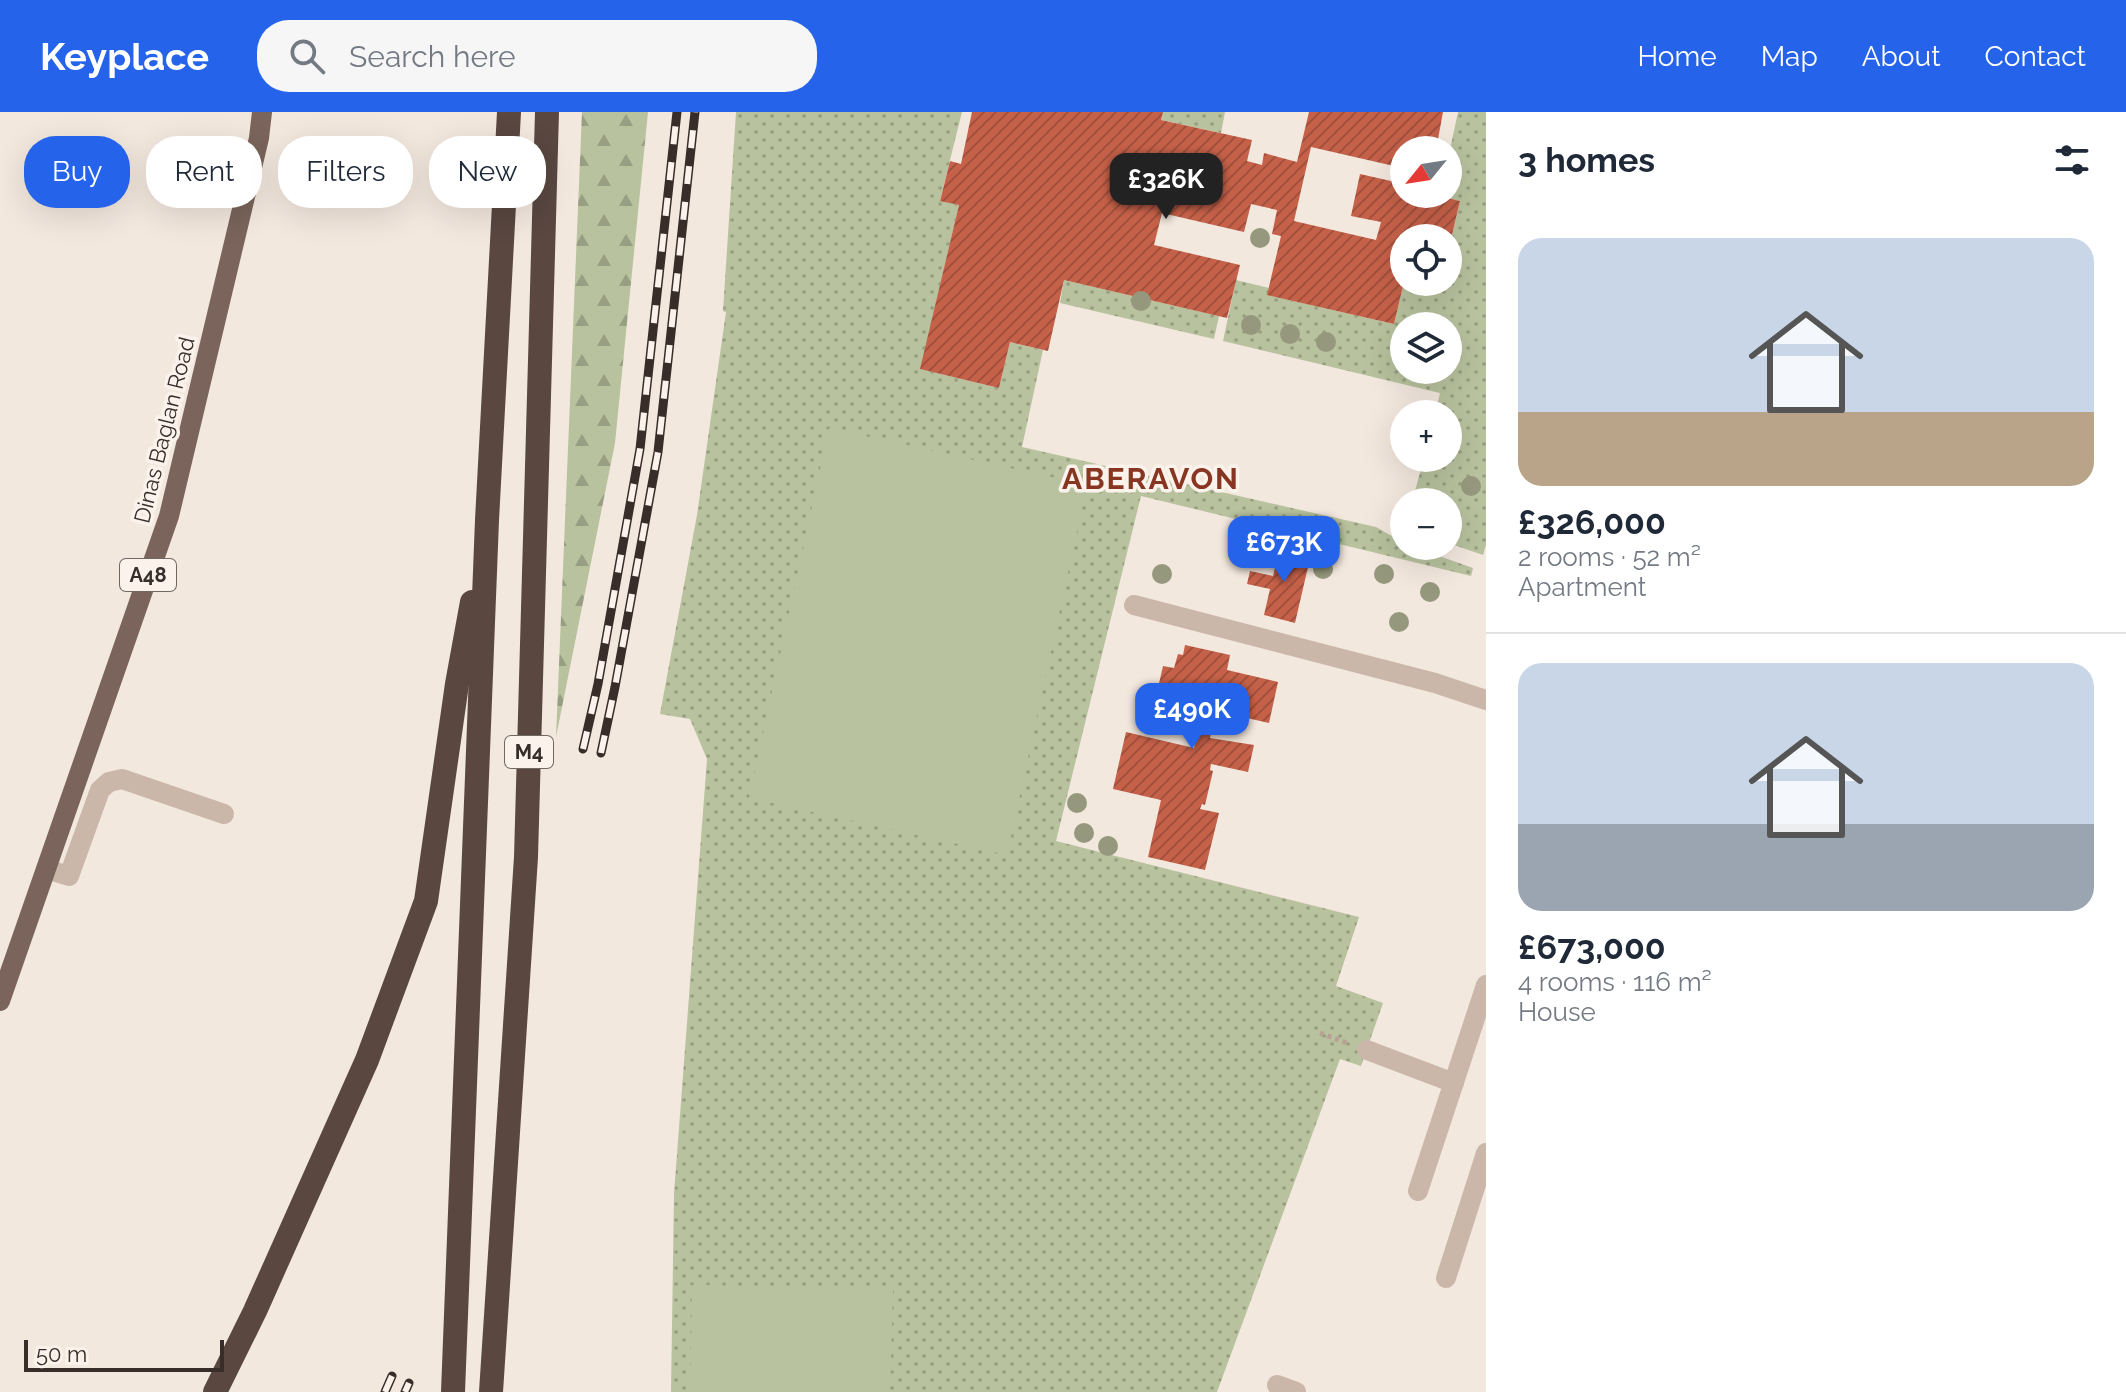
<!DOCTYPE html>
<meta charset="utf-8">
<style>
body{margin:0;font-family:Raleway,sans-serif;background:#f6f6f7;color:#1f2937;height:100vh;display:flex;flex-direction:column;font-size:30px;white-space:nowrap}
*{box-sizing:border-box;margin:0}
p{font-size:26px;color:#747a83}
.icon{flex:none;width:44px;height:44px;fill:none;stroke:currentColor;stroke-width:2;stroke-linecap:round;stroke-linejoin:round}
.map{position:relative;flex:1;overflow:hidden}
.sheet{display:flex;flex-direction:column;background:#fff;width:640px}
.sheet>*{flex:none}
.banner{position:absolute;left:24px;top:24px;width:760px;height:72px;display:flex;gap:16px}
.needle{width:52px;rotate:240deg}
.buttons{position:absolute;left:1390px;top:24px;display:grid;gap:16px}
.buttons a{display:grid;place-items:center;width:72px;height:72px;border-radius:50%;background:#fff;box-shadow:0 8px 32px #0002;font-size:40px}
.scale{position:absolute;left:24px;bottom:20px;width:200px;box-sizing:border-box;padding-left:8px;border:4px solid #382d29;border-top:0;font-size:22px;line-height:28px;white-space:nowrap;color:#382d29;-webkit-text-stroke:6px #faf2eb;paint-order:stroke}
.price{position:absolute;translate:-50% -68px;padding:0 18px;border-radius:16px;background:#2563eb;color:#fff;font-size:26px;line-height:52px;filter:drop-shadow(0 2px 4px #0008)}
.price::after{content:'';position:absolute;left:50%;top:48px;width:24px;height:18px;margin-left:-12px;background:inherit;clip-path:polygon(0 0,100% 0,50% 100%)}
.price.on{background:#222;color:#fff}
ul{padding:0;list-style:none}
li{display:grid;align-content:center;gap:16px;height:424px;padding:0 32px}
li+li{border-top:2px solid #e0e1e3}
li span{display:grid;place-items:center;height:248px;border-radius:24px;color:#555}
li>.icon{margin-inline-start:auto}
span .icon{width:144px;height:144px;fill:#fffc;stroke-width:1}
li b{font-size:34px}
h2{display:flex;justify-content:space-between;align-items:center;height:96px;padding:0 32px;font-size:34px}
.tag{padding:0 28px;border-radius:32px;background:#fff;box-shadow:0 8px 32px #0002;font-size:28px;line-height:72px}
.tag.on{background:#2563eb;color:#fff}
header{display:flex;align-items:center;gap:48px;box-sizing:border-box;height:112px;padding:0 40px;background:#2563eb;color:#fff}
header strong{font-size:38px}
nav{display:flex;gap:44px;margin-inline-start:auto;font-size:28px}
.search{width:560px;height:72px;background:#f6f6f7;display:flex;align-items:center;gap:20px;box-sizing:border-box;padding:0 28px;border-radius:32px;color:#747a83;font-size:30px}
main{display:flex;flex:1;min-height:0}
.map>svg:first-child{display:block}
.grass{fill:url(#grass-dots);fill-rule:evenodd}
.forest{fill:url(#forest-firs)}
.pitch{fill:#b8c29e}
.building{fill:url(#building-hatch);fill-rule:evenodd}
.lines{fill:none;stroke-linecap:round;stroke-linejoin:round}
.path{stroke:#b7a194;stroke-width:5;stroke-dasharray:4 4;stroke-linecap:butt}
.minor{stroke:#cbb7aa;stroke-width:20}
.major{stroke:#7a645b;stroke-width:20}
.highway{stroke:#594740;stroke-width:24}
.rail-casing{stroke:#382d29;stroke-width:9}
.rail{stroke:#faf2eb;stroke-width:6;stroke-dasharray:18;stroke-linecap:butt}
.tree{fill:#96987d}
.labels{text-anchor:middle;stroke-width:7;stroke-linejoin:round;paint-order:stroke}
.shield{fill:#faf2eb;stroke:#726863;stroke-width:2}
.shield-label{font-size:20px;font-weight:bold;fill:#382d29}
.street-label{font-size:22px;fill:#382d29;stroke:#faf2eb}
.district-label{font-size:30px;font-weight:bold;letter-spacing:2px;fill:#883522;stroke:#faf2eb}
</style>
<header>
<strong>Keyplace</strong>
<div class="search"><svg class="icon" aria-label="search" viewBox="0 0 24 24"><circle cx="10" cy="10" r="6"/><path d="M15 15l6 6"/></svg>Search here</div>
<nav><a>Home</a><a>Map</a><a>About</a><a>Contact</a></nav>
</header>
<main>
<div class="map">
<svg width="1486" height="1280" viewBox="0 0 1486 1280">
<defs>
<pattern id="grass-dots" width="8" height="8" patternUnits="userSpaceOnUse" patternTransform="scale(2)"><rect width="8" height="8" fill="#b8c29e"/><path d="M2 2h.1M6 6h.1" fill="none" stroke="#979e81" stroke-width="1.8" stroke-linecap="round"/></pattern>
<pattern id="forest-firs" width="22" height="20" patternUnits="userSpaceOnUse" patternTransform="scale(2)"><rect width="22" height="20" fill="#b8c29e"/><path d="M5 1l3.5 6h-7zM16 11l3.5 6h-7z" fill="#979e81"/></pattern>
<pattern id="building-hatch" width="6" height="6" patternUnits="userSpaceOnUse" patternTransform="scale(2)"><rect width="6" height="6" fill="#c66149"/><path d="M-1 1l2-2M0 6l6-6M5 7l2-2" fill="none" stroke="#a2503d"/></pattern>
</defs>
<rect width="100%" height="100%" fill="#f3e8de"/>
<g class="grass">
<polygon points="736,0 962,0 940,88 959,93 921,257 999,276 1010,230 1043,238 1022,335 1376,415 1404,431 1404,434 1411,434 1473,456 1471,464 1141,384 1056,729 1359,805 1336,874 1383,891 1361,954 1340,947 1217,1280 671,1280 674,1082 707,647 690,607 660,602 697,403 726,200 723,199"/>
<polygon points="1163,0 1225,0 1221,21 1161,8"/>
<path d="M1458 0H1486V433L1483 443 1448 431V390H1412L1424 346H1448V302H1435L1440 281 1223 229 1236 168 1269 176 1268 183 1394 212 1404 170H1448V142L1460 89 1440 84 1448 82V47ZM1404 214H1448V258H1404Z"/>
<polygon points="1064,168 1219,204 1214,227 1060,191"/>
</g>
<polygon class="forest" points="582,0 648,0 615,331 556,625"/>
<g class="pitch">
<polygon points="829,316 1087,373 1007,743 749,686"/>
<polygon points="692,1173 893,1177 890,1280 690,1280"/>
</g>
<g class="building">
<path d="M972 0H1163L1161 8 1252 28 1247 49 1262 53 1264 41 1297 50 1309 0H1443L1436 38H1404V82H1432L1460 89 1449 136 1448 126H1404V170L1394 212 1267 183 1281 124 1272 122 1277 98 1251 92 1244 120 1162 101 1154 133 1240 153 1227 206 1064 168 1048 239 1010 230 999 276 920 257 959 93 940 89 950 49 961 52ZM1311 35 1394 54 1391 69 1360 62 1351 104 1381 110 1376 128 1294 109Z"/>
<polygon points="1280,435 1311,442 1295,511 1264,503 1270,477 1247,472 1250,459 1273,464"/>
<polygon points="1185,533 1230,543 1227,558 1278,570 1269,611 1216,599 1210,626 1254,633 1248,660 1211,652 1210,658 1213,659 1205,693 1202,692 1200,697 1219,701 1205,758 1148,745 1161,688 1113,677 1126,620 1194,636 1199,614 1166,606 1169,592 1155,589 1163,554 1174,556 1178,542 1183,543"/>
</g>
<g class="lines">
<polyline class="path" points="1320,921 1347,931"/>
<g class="minor">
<polyline points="1134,493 1435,571 1486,588"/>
<polyline points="46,757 69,764 100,678 109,670 122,667 224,702"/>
<polyline points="1367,938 1454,971"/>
<polyline points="1418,1079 1486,873"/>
<polyline points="1446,1166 1486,1041"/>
<polyline points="1277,1273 1296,1280"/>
</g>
<polyline class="major" points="0,889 169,404 259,26 262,0"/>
<g class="highway">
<polyline points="215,1280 255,1199 367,948 426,789 457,572 472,490"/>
<polyline points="453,1280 487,408 509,0"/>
<polyline points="491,1280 526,745 547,0"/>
</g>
<defs>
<g id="rail">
<polyline points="583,637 598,572 640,337 677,0"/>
<polyline points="601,641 615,575 658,340 695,0"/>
<polyline points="385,1280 392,1264"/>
<polyline points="405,1280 409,1271"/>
</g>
</defs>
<use href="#rail" class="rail-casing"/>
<use href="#rail" class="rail"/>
</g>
<g class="tree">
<circle cx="1260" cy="126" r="10"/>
<circle cx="1141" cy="189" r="10"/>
<circle cx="1251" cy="213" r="10"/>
<circle cx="1290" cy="222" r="10"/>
<circle cx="1326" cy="230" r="10"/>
<circle cx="1471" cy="374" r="10"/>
<circle cx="1323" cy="457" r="10"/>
<circle cx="1162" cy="462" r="10"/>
<circle cx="1384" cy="462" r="10"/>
<circle cx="1430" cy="480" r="10"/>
<circle cx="1399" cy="510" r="10"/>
<circle cx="1077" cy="691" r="10"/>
<circle cx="1084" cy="721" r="10"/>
<circle cx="1108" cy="734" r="10"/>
</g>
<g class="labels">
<g class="shield">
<rect x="120" y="447" width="56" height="32" rx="6"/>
<rect x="505" y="624" width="48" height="32" rx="6"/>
</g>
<g class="shield-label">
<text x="148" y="470">A48</text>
<text x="529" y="647">M4</text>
</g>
<g class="street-label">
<text transform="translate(164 318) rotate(-76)" y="8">Dinas Baglan Road</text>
</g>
<g class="district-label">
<text x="1151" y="377">ABERAVON</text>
</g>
</g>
</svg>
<div class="buttons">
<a><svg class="needle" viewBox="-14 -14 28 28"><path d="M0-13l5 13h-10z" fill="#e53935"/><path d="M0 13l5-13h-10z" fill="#747a83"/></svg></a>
<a><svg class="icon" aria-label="locate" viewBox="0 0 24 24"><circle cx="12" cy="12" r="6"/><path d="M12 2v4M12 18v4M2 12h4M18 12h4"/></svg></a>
<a><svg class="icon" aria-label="layers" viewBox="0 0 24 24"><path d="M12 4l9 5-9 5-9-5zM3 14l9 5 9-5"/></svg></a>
<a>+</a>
<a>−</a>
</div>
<div class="scale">50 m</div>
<b class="price on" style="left:1166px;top:109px">£326K</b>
<b class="price" style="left:1284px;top:472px">£673K</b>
<b class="price" style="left:1192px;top:639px">£490K</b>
<div class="banner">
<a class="tag on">Buy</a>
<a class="tag">Rent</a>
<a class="tag">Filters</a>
<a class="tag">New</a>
</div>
</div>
<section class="sheet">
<h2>3 homes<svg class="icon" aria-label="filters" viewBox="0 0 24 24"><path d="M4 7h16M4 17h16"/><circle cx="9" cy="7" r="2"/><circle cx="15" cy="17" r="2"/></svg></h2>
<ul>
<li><span style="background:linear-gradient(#c9d6e8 70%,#b9a48a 0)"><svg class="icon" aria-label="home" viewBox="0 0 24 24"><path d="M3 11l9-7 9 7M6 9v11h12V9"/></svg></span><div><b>£326,000</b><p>2 rooms · 52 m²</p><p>Apartment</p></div></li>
<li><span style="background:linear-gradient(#c9d6e8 65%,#9aa5b1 0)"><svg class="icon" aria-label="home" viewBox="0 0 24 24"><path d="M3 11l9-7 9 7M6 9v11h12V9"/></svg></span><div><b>£673,000</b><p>4 rooms · 116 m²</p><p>House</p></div></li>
</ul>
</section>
</main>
